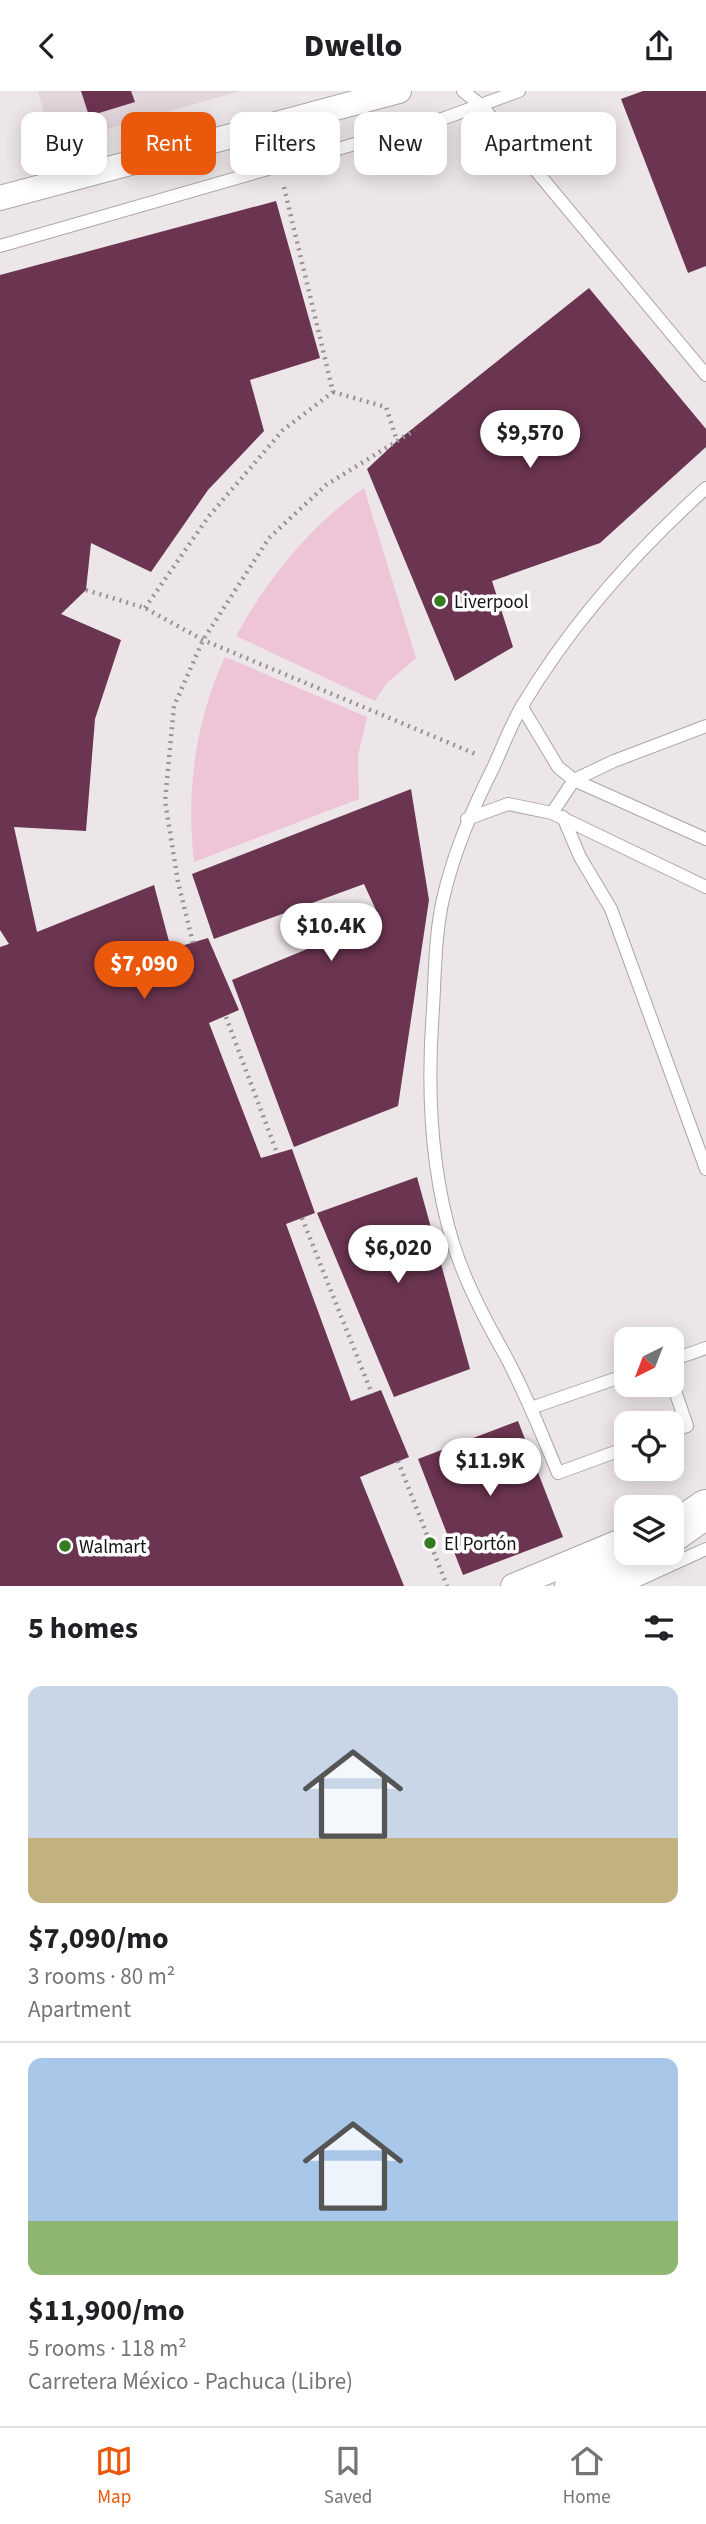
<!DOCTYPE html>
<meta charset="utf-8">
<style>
body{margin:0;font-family:"Source Sans 3",sans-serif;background:#f6f6f6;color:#202124;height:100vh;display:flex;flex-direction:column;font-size:26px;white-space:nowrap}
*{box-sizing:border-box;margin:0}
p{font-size:23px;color:#757577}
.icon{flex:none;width:38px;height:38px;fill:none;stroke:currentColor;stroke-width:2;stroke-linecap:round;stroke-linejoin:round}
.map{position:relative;height:1495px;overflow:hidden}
.drawer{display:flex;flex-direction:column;background:#fff;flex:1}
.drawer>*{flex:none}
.guide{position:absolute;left:21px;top:21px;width:665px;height:63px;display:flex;gap:14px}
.needle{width:46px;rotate:222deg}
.fabs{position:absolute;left:614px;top:1236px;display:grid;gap:14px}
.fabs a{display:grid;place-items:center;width:70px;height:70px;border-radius:14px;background:#fff;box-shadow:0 4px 18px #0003;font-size:35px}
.price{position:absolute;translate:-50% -60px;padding:0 16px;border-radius:24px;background:#fff;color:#222;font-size:23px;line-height:46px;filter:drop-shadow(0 2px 4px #0008)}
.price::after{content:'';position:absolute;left:50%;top:42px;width:21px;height:16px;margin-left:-10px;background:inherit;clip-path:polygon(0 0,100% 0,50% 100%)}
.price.selected{background:#ea580c;color:#fff}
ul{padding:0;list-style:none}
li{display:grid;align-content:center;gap:14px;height:371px;padding:0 28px}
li+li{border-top:2px solid #e0e0e0}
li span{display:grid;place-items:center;height:217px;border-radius:14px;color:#555}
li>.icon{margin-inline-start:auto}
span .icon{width:126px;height:126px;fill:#fffc;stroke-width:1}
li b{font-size:30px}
h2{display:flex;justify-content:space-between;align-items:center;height:84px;padding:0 28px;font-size:30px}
.chip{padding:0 24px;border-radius:14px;background:#fff;box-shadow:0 4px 18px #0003;font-size:24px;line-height:63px}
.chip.selected{background:#ea580c;color:#fff}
header{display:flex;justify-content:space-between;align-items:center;height:91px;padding:0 28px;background:#fff;font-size:32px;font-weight:800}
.dock{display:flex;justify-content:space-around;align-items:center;height:98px;border-top:2px solid #e0e0e0;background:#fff;font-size:19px;color:#757577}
.dock a{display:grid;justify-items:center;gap:4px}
.dock .selected{color:#ea580c}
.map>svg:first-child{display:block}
.built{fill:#e2d5db}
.green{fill:#eec4d7}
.building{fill:#6b3450}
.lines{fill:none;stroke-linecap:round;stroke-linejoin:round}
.lane-casing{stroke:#aba5a8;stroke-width:14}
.street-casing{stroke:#aba5a8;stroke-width:26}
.primary-casing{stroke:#aba5a8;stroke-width:40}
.path{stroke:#979294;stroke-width:4.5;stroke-dasharray:2 5;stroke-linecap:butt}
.lane{stroke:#fff;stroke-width:12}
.street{stroke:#fff;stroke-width:24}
.primary{stroke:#fff;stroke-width:38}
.poi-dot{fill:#357b1f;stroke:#fff;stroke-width:2.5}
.labels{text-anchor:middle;stroke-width:7;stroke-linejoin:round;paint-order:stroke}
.poi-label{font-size:19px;fill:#161415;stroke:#fff;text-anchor:start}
</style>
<header><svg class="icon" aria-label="back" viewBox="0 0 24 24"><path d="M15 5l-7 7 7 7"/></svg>Dwello<svg class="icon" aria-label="share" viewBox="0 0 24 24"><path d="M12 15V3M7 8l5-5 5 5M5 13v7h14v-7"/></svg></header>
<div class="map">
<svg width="706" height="1495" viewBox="0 0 706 1495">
<rect width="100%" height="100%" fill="#ede6e9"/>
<polygon class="built" points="38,0 240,0 52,54"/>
<g class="green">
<path d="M364 397 416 567 386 593 375 610 236 545C268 487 309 436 364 397Z"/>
<path d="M225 566 367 626 358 665 359 708 194 771C186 701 195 630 225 566Z"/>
</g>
<g class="building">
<polygon points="81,0 131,0 135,11 89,25"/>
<polygon points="643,0 706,0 706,175 688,182 621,8"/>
<polygon points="276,110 320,267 250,289 264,340 208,399 151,481 91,452 86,499 61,523 121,549 95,628 86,740 14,736 37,841 154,794 171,858 208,847 239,919 209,932 261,1067 292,1058 315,1122 286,1133 351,1310 381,1299 409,1366 360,1386 404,1495 0,1495 0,856 9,853 0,839 0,184"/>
<polygon points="589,197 706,338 706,356 600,452 492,490 513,556 455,590 367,378 397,350"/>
<polygon points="411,698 429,809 398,1015 294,1056 232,889 380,828 364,793 214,848 192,783"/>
<polygon points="417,1086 470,1278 394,1306 317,1122"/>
<polygon points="518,1330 563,1446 463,1484 418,1368"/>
</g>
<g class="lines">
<defs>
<g id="lane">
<polyline points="463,0 482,15 706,284"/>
<polyline points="0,155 442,28 519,0"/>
<polyline points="522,616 558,676 574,689 706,748"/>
<polyline points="552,722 574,689 614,670 706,635"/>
<polyline points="563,726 580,766 611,818 706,1078"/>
<polyline points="467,728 508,713 552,722 706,796"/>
<polyline points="672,1269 706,1257"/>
<polyline points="672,1291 687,1335 672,1340"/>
<polyline points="531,1317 626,1284"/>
<path d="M626 1357 558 1382C541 1341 525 1301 504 1262 484 1227 465 1191 453 1152 430 1077 427 996 433 918 435 882 435 843 443 808 454 760 472 719 494 675 503 655 511 634 522 615 571 533 635 461 706 397"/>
<polyline points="625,1495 706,1458"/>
</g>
<g id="street">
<polyline points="0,107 399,0"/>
<polyline points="513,1495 626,1448"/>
</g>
<g id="primary">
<polyline points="672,1442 706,1418"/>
<polyline points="574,1495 654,1461"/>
</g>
</defs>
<use href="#lane" class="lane-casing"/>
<use href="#street" class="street-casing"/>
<use href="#primary" class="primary-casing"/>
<g class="path">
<polyline points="333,301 386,316 397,350"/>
<polyline points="86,499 145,517 203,549 478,664"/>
<polyline points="145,517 209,425 283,339 333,301 283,92"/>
<polyline points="193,852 178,791 165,710 174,615 203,549 269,447 326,394 415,339"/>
<polyline points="226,926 277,1062"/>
<polyline points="302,1127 372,1303"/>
<polyline points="398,1370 447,1495"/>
</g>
<use href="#lane" class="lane"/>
<use href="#street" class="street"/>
<use href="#primary" class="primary"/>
</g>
<g class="poi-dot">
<circle cx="440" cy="510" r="7"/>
<circle cx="430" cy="1452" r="7"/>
<circle cx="65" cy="1455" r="7"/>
</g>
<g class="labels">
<g class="poi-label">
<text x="454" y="517">Liverpool</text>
<text x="444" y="1459">El Portón</text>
<text x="79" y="1462">Walmart</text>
</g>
</g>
</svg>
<div class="fabs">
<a><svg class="needle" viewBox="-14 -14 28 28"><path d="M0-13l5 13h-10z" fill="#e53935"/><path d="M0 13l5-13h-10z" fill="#757577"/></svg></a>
<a><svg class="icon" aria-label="locate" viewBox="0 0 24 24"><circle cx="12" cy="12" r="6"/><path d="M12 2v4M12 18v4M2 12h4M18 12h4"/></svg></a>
<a><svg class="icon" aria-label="layers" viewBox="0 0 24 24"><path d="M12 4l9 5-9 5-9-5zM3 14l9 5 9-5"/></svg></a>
</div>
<b class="price" style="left:530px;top:379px">$9,570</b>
<b class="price" style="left:331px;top:872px">$10.4K</b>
<b class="price selected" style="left:144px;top:910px">$7,090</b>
<b class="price" style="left:398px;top:1194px">$6,020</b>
<b class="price" style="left:490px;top:1407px">$11.9K</b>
<div class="guide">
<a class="chip">Buy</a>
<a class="chip selected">Rent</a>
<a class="chip">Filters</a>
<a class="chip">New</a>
<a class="chip">Apartment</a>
</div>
</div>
<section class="drawer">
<h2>5 homes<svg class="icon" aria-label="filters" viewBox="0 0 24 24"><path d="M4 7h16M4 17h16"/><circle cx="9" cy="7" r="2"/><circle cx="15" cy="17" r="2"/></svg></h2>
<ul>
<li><span style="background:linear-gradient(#c9d6e8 70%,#c2b280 0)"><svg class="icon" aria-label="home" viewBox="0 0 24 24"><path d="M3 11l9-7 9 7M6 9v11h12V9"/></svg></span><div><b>$7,090/mo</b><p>3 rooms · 80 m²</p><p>Apartment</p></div></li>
<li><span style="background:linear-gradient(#a9c7e8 75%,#8fb573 0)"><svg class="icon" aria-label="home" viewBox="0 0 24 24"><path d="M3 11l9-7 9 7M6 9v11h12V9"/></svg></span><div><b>$11,900/mo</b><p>5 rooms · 118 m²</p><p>Carretera México - Pachuca (Libre)</p></div></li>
</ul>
</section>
<nav class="dock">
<a class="selected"><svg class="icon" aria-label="map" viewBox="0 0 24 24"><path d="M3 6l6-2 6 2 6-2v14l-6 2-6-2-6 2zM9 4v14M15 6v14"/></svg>Map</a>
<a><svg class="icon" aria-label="saved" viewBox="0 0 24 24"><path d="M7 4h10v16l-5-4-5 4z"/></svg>Saved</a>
<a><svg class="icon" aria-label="home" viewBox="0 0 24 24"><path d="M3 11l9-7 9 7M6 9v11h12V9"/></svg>Home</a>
</nav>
